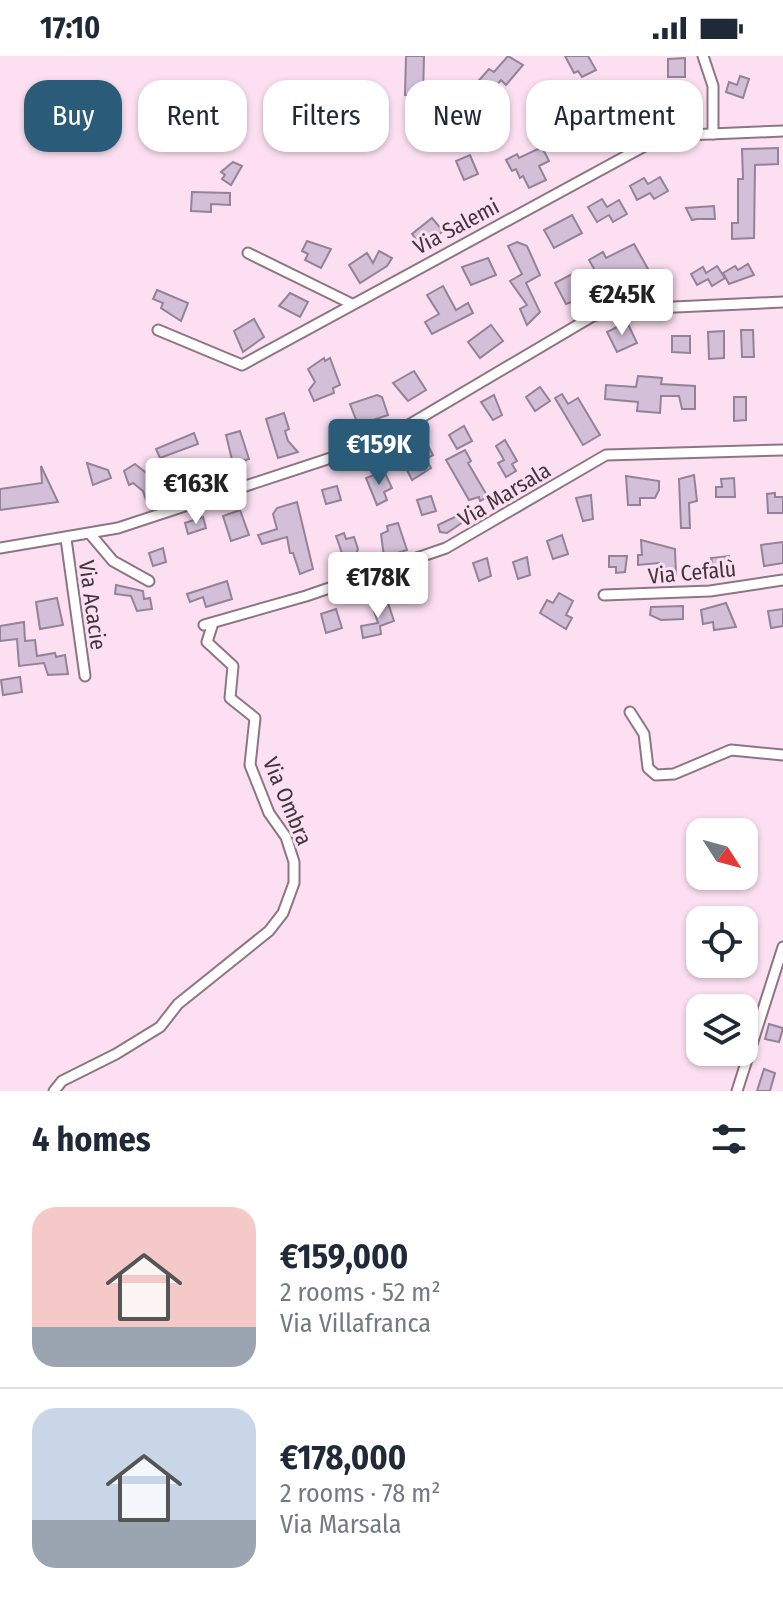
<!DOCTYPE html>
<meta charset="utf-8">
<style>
body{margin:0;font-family:"Fira Sans Condensed",sans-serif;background:#f6f6f7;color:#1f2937;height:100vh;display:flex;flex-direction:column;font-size:30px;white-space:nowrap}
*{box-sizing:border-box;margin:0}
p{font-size:26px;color:#747a83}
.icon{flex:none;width:44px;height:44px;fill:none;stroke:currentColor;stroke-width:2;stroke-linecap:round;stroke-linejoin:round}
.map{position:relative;height:1035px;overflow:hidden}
.details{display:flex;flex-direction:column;background:#fff;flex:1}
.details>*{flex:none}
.top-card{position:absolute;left:24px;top:24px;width:736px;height:72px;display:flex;gap:16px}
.needle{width:52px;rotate:126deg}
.fabs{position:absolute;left:686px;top:762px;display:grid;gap:16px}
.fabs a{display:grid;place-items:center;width:72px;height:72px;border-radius:16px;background:#fff;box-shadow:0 2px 6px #0004;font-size:40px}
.price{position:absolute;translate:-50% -68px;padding:0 18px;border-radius:8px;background:#fff;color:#222;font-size:26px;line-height:52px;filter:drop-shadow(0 2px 4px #0008)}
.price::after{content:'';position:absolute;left:50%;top:48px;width:24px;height:18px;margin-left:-12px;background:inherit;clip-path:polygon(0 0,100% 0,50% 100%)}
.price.current{background:#2a5c79;color:#fff}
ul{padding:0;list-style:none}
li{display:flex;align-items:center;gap:24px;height:200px;padding:0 32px}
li+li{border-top:2px solid #e0e1e3}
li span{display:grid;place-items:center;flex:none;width:224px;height:160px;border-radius:24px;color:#555}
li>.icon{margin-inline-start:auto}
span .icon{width:96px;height:96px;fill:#fffc;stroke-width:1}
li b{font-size:34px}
h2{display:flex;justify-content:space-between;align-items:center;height:96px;padding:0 32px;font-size:34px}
.tag{padding:0 28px;border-radius:24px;background:#fff;box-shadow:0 2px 6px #0004;font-size:28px;line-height:72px}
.tag.current{background:#2a5c79;color:#fff}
.status{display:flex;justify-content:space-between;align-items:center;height:56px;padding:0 40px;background:#fff;direction:ltr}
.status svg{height:22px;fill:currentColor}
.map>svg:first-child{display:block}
.building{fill:#d3c0d8;stroke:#938298;stroke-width:2}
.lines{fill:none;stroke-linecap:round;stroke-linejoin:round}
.minor-casing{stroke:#8e7585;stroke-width:13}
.minor{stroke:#fff;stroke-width:9}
.labels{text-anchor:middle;stroke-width:6;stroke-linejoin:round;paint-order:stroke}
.street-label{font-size:22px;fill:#40353c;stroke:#fce0f2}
</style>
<div class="status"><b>17:10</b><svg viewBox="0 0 49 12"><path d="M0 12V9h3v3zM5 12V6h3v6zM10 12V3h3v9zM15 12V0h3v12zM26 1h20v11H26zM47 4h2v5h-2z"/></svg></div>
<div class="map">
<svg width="783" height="1035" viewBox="0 0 783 1035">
<rect width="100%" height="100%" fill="#fce0f2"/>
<g class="building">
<polygon points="406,0 424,0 423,40 405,39"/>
<polygon points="508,0 523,9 506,29 501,24 486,42 473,31 489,13 494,16"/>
<polygon points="565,0 588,0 596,14 582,21 578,15 574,17"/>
<polygon points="685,2 685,21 668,21 668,3"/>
<polygon points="740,20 749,23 743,42 726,36 729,26 737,29"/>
<polygon points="674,43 691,46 694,65 674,65"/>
<polygon points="571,53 588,84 579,89 575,85 569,88 557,65"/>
<polygon points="616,53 630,74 611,81 600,62"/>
<polygon points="542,91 549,105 539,110 546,124 529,132 523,120 520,122 516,113 512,115 506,104 517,98 519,102"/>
<polygon points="778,92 778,108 755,109 754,182 732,183 732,167 738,167 738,123 743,123 742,93"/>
<polygon points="470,99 478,118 464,124 456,105"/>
<polygon points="233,106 242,110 231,129 222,123 225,119 221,116"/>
<polygon points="660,121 668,135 654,143 650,137 637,144 630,130 644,122 648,128"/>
<polygon points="192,136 230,137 230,149 211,148 211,156 191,155"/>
<polygon points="602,143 607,151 619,144 627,158 613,166 609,159 597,166 588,151"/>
<polygon points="714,150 715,163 697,163 692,164 686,152"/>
<polygon points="572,159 582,177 554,192 544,174"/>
<polygon points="432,162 443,175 422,191 412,178"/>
<polygon points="307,185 331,193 321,212 305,204 308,198 302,195"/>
<polygon points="517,186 527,190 540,219 526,227 540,256 527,269 520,253 527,249 510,225 522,218 508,190"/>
<polygon points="634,188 652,220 637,228 633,221 607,236 589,204 603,196 606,202"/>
<polygon points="379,195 392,202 387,210 360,227 349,209 367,197 373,207"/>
<polygon points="488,202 496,219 471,229 462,211"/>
<polygon points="748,208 754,219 729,228 723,217 735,210 738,214"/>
<polygon points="717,210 725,222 712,230 708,223 697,229 691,218 703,211 706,217"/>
<polygon points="574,217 586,241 566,248 555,227"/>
<polygon points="443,230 456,254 468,247 473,257 432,278 425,266 439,258 427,239"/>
<polygon points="157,234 188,247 181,265 161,252 163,247 153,243"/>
<polygon points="290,237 308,246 300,261 279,250"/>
<polygon points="254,263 264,281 243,296 234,275"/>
<polygon points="627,266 637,287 617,296 607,276"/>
<polygon points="491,269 503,285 480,302 468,286"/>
<polygon points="741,274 753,274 754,301 742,301"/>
<polygon points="724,275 724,302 709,303 708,276"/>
<polygon points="672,280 690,280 690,297 672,296"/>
<polygon points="324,302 325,305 330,302 340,329 333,332 334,337 314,345 309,334 315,326 308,313"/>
<polygon points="414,315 426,334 408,345 393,327"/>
<polygon points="638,320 662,322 661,328 695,330 695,353 682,353 679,340 661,340 660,357 637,355 638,346 605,343 606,329 636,331"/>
<polygon points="540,331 550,345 535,355 526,341"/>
<polygon points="562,338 568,348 578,342 600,379 583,389 555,342"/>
<polygon points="377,339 382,341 388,359 358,369 350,348"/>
<polygon points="494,339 502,359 493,364 481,346"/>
<polygon points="734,341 746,341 746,364 734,365"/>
<polygon points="284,357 289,373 285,375 288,385 298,396 278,402 266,363"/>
<polygon points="464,370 472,385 457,393 449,379"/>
<polygon points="240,375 249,403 233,408 226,379"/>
<polygon points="194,377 198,388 160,402 156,393"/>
<polygon points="423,380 433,399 426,403 431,412 412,424 402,404 415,398 409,387"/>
<polygon points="505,384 517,405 512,408 516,415 506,421 498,407 504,404 496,390"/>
<polygon points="465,394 471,405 468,407 488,441 480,445 479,441 469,444 446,404"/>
<polygon points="87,407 108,414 111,422 93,429"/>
<polygon points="135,408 154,423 160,440 146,444 143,435 133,427 129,429 124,415"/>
<polygon points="41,410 58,446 0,454 0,433 42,427"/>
<polygon points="384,415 392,432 384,436 387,444 377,449 366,422"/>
<polygon points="694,419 697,445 689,447 690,472 681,472 679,423"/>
<polygon points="626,420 659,425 659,434 655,442 640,442 640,449 628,449"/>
<polygon points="734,422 735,441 716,441 716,431 722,431 721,423"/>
<polygon points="337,430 341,444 326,448 322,434"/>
<polygon points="775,437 775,441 783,441 783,457 768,457 767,438"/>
<polygon points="591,439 593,463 583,465 576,442"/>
<polygon points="431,440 436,455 422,459 417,444"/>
<polygon points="297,446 313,513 300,518 293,497 290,497 287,481 262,488 258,479 277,473 273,458 277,452"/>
<polygon points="240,454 249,479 231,485 223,460"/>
<polygon points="461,458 463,466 447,477 440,476 438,469"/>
<polygon points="203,461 206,472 188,478 185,467"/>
<polygon points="398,467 407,494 384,501 381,478 388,475 387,470"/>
<polygon points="344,477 346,483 354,481 358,493 356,498 344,503 336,480"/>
<polygon points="562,479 568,498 553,503 547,485"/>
<polygon points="641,484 675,493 676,518 659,519 659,507 638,509 638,499 642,499"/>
<polygon points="783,486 783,507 764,510 761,489"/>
<polygon points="163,492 166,506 153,510 149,497"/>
<polygon points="609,500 627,500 625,516 616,517 616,511 609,511"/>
<polygon points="729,500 731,517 715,519 711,502"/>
<polygon points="527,501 530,519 518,523 513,506"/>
<polygon points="487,502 491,520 479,525 473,507"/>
<polygon points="227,525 232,543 206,551 203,541 190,546 187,538"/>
<polygon points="116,529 143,535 144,543 150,542 152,553 137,555 131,540 115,538"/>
<polygon points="559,537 573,545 566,559 572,562 566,573 540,557 547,544 553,547"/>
<polygon points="57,542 63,569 40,573 36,546"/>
<polygon points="387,544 394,565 380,570 381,578 363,582 361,570 378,567 372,549"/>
<polygon points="726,547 736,571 714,574 713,566 703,568 701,554"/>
<polygon points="683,550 683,563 661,564 650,559 651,551"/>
<polygon points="336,553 342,572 326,577 321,558"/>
<polygon points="783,553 783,570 771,572 768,555"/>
<polygon points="24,566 25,585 35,584 37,600 55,597 56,601 65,599 68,618 48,619 44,607 19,610 17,583 0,585 0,570"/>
<polygon points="20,621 22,636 3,639 1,624"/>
<polygon points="769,968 783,972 779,986 765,983"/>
<polygon points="764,1013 775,1017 770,1035 757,1035"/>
</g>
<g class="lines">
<defs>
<g id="minor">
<polyline points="703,0 713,30 713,78"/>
<polyline points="248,197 352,248"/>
<polyline points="158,274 242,309 663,80 783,75"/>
<polyline points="91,479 113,505 149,525"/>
<polyline points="66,483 85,620"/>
<polyline points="0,492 118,472 361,392 400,374 593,260 610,254 783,246"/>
<polyline points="604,539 710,535 783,524"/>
<polyline points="204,569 306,540 446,492 606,399 783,394"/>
<polyline points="630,656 644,678 648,712 656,719 674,718 731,694 783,699"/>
<polyline points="54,1035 62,1025 116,998 160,971 178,948 269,875 283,857 294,827 294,806 286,781 269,757 250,709 255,662 230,642 233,610 207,586 213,567"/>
<polyline points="737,1035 783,891"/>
</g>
</defs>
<use href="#minor" class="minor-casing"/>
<use href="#minor" class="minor"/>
</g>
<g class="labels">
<g class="street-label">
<text transform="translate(456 170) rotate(-28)" y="8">Via Salemi</text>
<text transform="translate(504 438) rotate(-31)" y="8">Via Marsala</text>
<text transform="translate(692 516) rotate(-5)" y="8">Via Cefalù</text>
<text transform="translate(93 549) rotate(82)" y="8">Via Acacie</text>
<text transform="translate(288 745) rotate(67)" y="8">Via Ombra</text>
</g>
</g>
</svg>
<div class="fabs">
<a><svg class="needle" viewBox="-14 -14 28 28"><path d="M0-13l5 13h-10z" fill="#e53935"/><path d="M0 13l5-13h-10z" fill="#747a83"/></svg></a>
<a><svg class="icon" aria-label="locate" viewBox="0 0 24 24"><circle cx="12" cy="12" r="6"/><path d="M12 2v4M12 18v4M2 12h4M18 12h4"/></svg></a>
<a><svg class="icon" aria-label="layers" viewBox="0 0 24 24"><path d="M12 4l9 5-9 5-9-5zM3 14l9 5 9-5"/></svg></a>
</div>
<b class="price" style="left:622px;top:281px">€245K</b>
<b class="price current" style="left:379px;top:431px">€159K</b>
<b class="price" style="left:196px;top:470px">€163K</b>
<b class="price" style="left:378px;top:564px">€178K</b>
<div class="top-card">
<a class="tag current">Buy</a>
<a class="tag">Rent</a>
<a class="tag">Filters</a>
<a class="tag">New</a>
<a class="tag">Apartment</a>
</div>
</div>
<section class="details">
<h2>4 homes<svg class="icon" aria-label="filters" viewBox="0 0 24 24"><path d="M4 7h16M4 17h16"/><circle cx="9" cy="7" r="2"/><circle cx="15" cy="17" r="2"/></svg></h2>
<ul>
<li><span style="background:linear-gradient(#f6c9c9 75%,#9aa5b1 0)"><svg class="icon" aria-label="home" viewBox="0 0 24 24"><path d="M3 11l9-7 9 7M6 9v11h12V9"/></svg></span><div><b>€159,000</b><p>2 rooms · 52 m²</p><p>Via Villafranca</p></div></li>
<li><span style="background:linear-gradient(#c9d6e8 70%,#9aa5b1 0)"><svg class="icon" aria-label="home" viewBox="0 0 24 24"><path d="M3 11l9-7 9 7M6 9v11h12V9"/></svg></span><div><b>€178,000</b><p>2 rooms · 78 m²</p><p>Via Marsala</p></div></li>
</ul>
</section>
